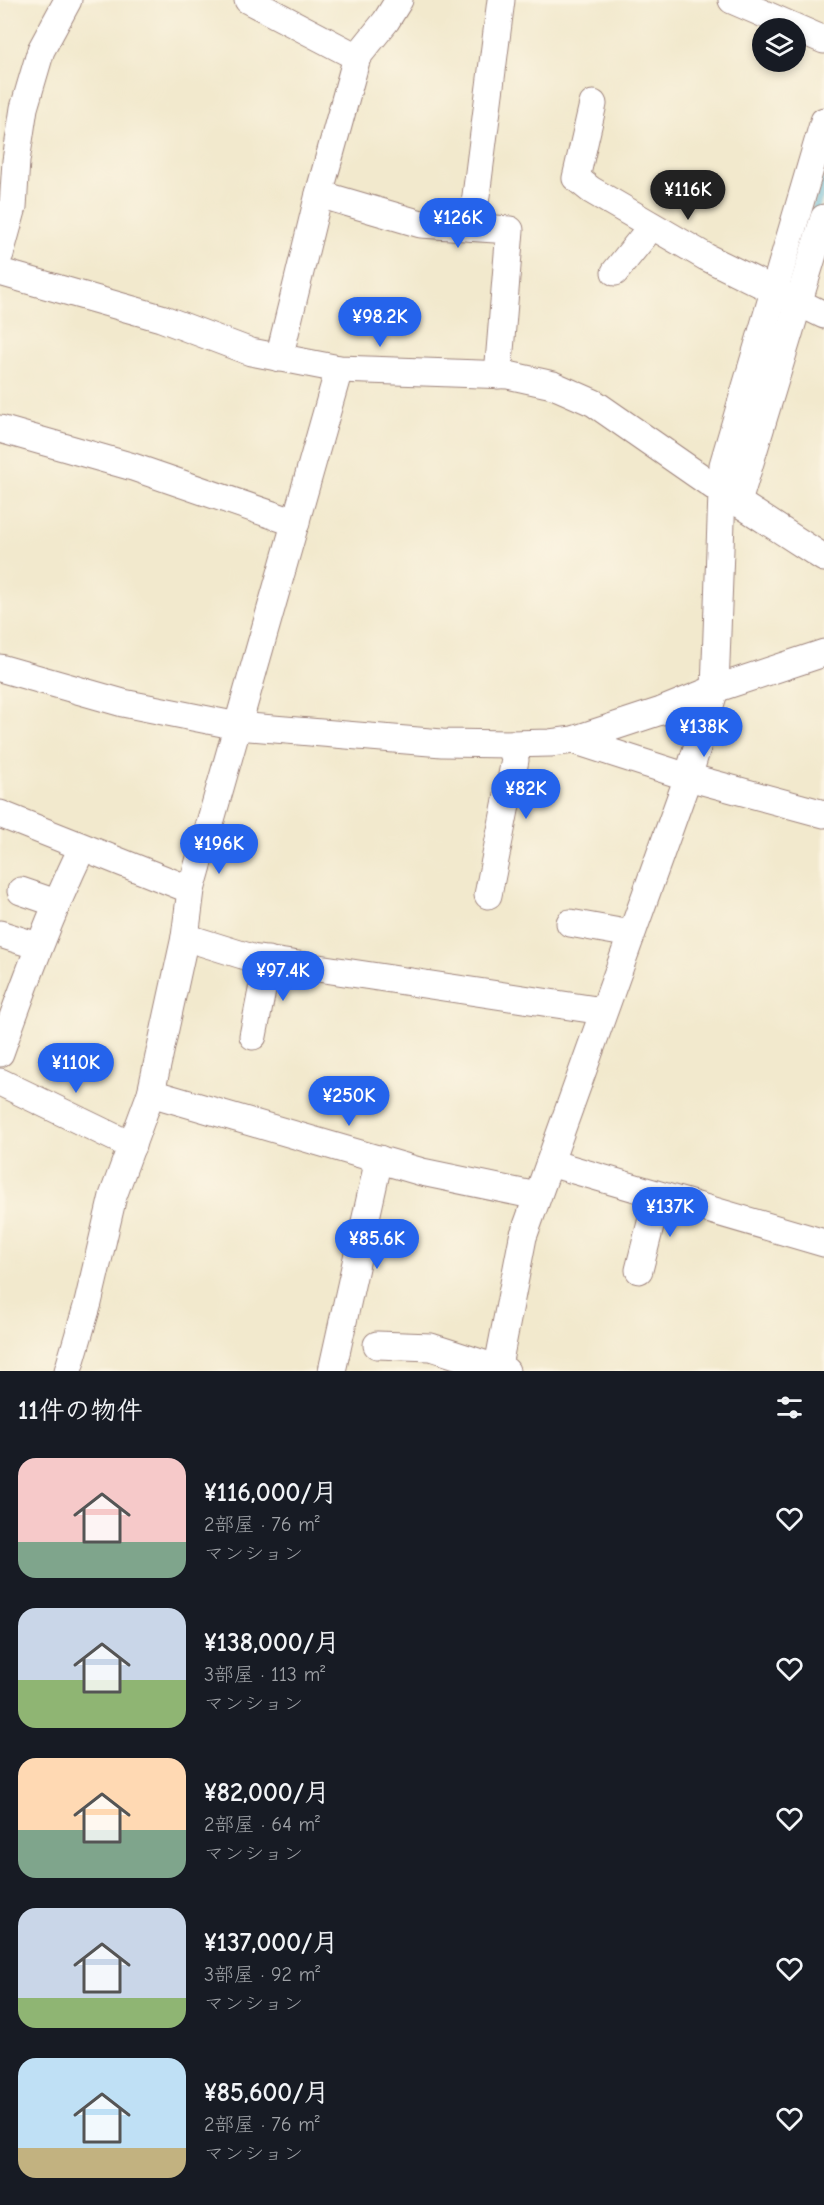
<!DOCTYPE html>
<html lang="ja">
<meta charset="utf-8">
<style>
body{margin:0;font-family:"Comic Neue","Klee One",sans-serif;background:#20242c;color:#f1f3f6;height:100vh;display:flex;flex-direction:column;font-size:22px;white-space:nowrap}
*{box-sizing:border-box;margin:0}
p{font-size:20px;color:#9ea1a6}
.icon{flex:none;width:33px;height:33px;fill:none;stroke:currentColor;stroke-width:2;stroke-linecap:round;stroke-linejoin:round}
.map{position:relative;height:1371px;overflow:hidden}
.drawer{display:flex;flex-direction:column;background:#171b24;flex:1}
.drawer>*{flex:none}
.controls{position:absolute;left:752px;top:18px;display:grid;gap:12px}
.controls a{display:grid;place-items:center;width:54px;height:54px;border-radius:50%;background:#171b24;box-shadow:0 3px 9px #0003;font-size:30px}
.price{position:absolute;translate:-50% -51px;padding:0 14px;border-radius:21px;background:#2563eb;color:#fff;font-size:20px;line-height:39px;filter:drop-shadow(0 2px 3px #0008)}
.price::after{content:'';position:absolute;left:50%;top:36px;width:18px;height:14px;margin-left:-9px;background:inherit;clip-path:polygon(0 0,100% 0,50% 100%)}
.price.on{background:#222;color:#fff}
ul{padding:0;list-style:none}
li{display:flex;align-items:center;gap:18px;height:150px;padding:0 18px}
li span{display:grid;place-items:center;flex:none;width:168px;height:120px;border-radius:18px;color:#555}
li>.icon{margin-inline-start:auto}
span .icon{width:72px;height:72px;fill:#fffc;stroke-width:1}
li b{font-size:26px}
h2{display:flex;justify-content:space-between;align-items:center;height:72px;padding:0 18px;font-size:26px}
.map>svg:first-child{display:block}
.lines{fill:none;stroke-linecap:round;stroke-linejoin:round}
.stream{stroke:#56b3d4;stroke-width:8}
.street-casing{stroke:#9e847c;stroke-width:29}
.street{stroke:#fff;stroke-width:27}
</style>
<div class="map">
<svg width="824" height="1371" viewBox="0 0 824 1371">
<rect width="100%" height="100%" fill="#fcf5e5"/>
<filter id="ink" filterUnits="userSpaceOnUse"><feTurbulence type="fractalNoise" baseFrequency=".0167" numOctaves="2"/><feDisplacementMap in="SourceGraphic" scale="12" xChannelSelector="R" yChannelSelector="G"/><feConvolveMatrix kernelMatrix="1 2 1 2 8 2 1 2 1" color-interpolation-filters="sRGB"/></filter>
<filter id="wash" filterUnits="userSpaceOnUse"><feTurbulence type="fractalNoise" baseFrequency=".008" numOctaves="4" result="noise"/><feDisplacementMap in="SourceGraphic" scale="24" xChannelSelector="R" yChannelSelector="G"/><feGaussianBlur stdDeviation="1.35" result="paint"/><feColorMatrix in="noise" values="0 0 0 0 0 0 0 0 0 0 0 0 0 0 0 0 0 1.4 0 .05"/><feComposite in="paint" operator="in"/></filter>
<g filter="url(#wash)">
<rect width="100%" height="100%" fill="#f2e9cd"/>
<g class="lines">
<polyline class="stream" points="813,217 824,182"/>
</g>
</g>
<g filter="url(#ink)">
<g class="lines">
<defs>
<g id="street">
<polyline points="248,0 357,57"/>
<polyline points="732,0 824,40"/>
<polyline points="593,104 576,178 591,190 706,257 824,315"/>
<polyline points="319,194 421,224 510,230 498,375"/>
<polyline points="472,227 501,0"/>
<polyline points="0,254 13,207 16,161 24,108 41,50 68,0"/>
<polyline points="0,272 161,318 251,352 339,369 508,375 553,385 594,403 722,492 824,558"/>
<polyline points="615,272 652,226"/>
<polyline points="279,358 319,194 357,57 386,21 399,0"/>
<polyline points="0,429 133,467 296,523"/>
<polyline points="738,502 824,218"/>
<polyline points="0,668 123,703 238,726 442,743 511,744 550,743 573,740 661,711 715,689 824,653"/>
<polyline points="573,740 688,777 824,814"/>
<polyline points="0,814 191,890"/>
<polyline points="21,891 56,903"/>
<polyline points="488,895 515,760 511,744"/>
<polyline points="570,923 631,934"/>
<polyline points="0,934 38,946"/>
<polyline points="185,937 252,958 603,1011"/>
<polyline points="253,1036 268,960"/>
<path d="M0 1053C25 983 50 915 82 848"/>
<polyline points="0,1082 132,1146"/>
<polyline points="151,1093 422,1172 537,1196"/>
<polyline points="550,1163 824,1243"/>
<polyline points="639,1270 658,1195"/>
<polyline points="377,1345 431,1347 506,1371"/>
<polyline points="68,1371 88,1303 113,1196 151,1093 185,937 191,890 339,369"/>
<polyline points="332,1371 379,1159"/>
<polyline points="497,1371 523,1237 688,777 715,689 723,465 824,121"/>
</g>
</defs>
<use href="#street" class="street-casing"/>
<use href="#street" class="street"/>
</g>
</g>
</svg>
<div class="controls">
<a><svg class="icon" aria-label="layers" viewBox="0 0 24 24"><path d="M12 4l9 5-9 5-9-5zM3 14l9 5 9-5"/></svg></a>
</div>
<b class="price on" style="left:688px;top:221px">¥116K</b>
<b class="price" style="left:458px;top:249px">¥126K</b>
<b class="price" style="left:380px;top:348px">¥98.2K</b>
<b class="price" style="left:704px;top:758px">¥138K</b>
<b class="price" style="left:526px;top:820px">¥82K</b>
<b class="price" style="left:219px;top:875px">¥196K</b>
<b class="price" style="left:283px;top:1002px">¥97.4K</b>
<b class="price" style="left:76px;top:1094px">¥110K</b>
<b class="price" style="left:349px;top:1127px">¥250K</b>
<b class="price" style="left:670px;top:1238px">¥137K</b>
<b class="price" style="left:377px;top:1270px">¥85.6K</b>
</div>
<section class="drawer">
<h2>11件の物件<svg class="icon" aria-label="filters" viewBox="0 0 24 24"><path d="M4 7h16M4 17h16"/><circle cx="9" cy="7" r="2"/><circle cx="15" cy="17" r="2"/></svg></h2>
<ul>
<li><span style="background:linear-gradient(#f6c9c9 70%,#7fa58c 0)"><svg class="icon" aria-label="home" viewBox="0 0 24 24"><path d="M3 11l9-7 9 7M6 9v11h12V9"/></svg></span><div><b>¥116,000/月</b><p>2部屋 · 76 m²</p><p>マンション</p></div><svg class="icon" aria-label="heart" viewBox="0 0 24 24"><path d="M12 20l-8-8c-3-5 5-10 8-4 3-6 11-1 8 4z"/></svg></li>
<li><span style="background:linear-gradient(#c9d6e8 60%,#8fb573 0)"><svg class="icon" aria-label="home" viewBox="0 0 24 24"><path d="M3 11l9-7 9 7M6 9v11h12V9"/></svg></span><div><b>¥138,000/月</b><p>3部屋 · 113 m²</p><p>マンション</p></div><svg class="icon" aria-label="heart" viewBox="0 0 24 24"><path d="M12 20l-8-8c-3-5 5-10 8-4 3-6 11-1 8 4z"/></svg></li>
<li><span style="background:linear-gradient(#ffd9b3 60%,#7fa58c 0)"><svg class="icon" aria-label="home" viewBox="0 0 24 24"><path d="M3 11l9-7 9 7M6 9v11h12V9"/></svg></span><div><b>¥82,000/月</b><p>2部屋 · 64 m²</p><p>マンション</p></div><svg class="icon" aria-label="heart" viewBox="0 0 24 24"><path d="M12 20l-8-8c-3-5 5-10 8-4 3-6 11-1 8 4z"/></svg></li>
<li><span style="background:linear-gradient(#c9d6e8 75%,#8fb573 0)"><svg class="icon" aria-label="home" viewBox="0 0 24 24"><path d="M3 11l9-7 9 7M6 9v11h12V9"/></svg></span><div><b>¥137,000/月</b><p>3部屋 · 92 m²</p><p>マンション</p></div><svg class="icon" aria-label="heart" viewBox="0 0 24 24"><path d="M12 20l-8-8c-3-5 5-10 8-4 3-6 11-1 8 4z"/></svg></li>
<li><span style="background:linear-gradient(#bfe0f5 75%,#c2b280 0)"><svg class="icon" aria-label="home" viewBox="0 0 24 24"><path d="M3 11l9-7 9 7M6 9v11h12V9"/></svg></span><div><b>¥85,600/月</b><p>2部屋 · 76 m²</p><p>マンション</p></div><svg class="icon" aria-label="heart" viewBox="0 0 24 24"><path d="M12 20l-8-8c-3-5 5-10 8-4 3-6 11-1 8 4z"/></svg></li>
</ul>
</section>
